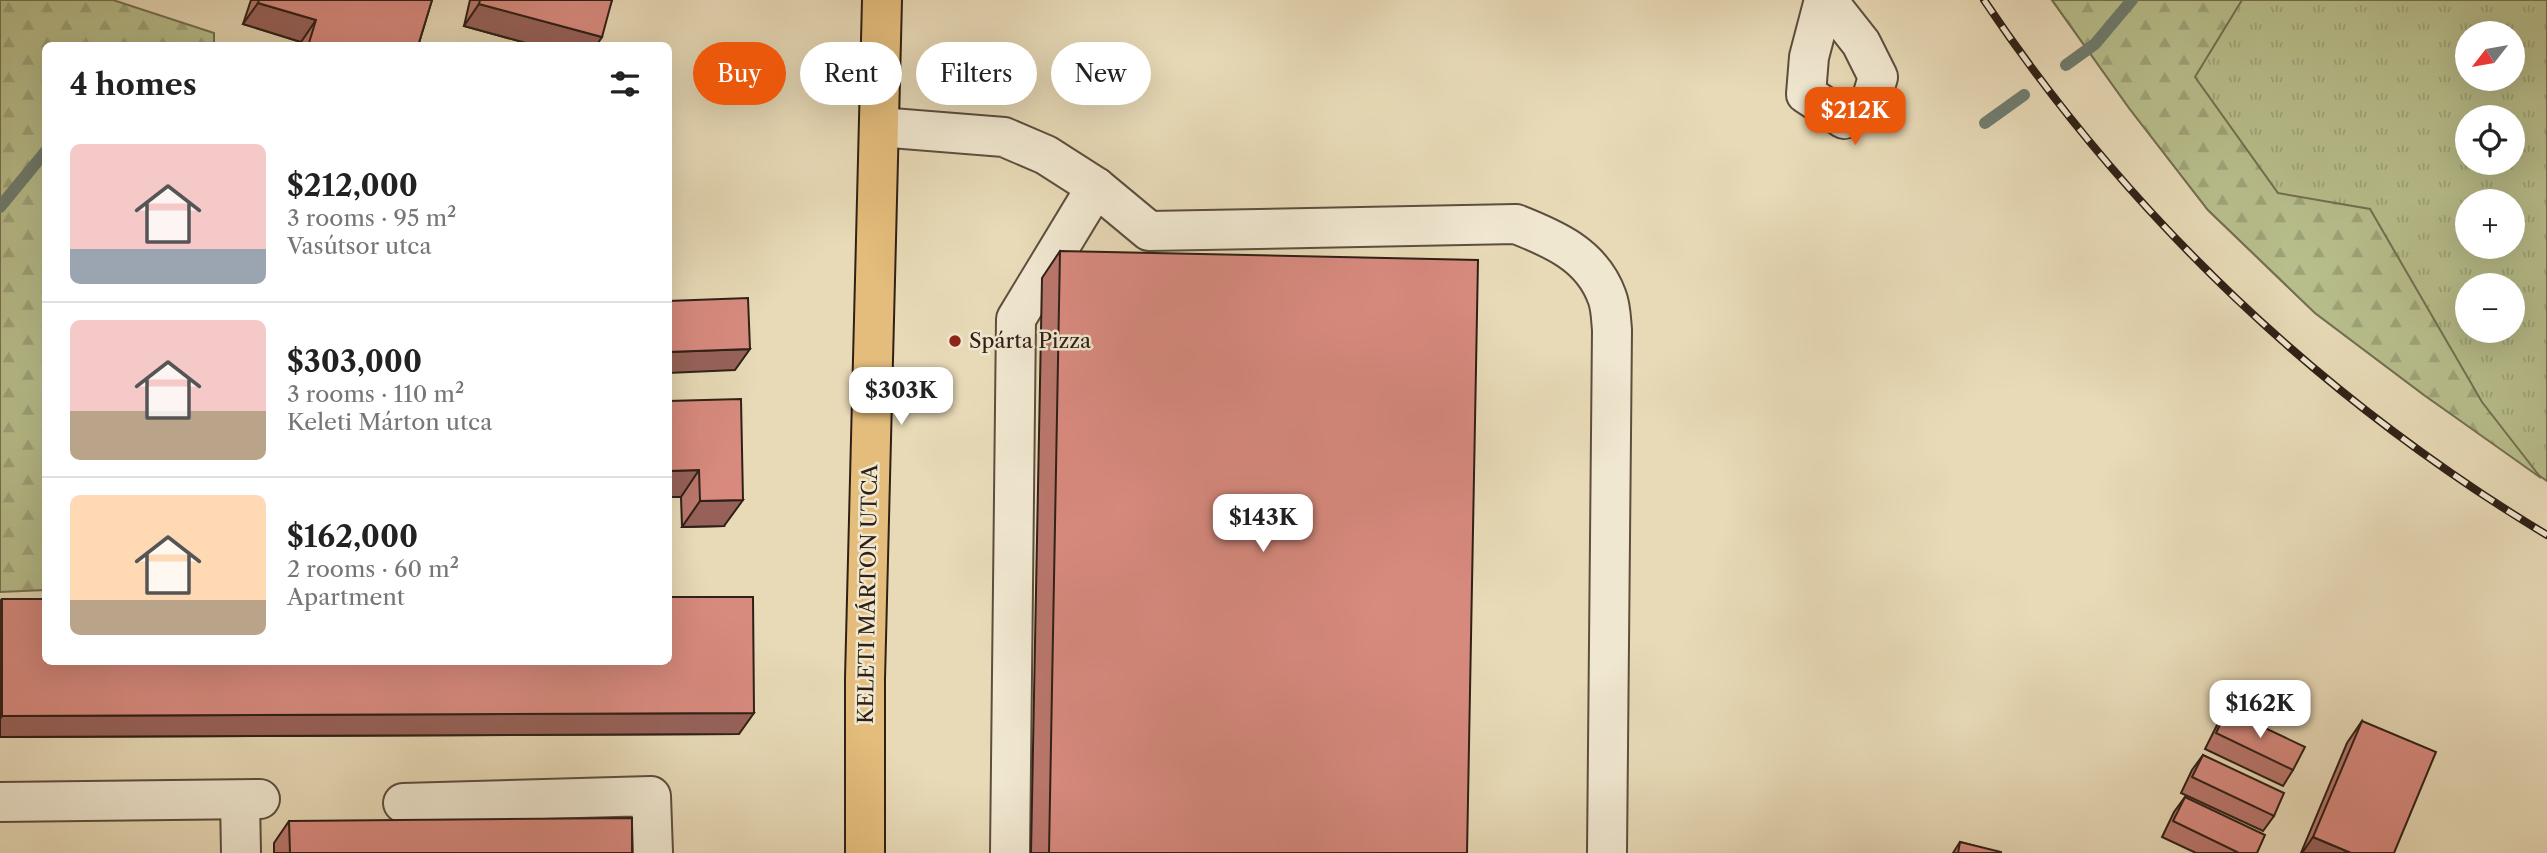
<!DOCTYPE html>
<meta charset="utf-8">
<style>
body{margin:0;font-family:"Libre Caslon Text",serif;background:#f6f6f6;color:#222;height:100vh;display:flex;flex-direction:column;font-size:26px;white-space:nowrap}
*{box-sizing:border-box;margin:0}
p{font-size:23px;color:#767676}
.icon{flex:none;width:38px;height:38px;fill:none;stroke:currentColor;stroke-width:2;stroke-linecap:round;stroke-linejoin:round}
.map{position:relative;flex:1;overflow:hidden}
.side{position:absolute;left:42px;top:42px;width:630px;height:623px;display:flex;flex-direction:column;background:#fff;border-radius:10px;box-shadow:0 7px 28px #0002}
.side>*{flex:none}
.top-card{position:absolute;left:693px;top:42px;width:665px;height:63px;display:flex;gap:14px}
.needle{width:46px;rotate:239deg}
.fabs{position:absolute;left:2455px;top:21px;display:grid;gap:14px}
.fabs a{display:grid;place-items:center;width:70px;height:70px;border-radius:50%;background:#fff;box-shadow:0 7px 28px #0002;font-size:35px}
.price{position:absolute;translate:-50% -60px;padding:0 16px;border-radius:14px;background:#fff;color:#222;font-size:23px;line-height:46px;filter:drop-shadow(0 2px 4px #0008)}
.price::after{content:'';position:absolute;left:50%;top:42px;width:21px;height:16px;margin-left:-10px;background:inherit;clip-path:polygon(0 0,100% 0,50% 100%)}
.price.selected{background:#ea580c;color:#fff}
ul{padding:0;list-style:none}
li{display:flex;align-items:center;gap:21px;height:175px;padding:0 28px}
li+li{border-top:2px solid #e0e0e0}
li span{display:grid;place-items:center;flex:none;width:196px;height:140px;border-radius:10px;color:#555}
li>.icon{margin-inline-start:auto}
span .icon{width:84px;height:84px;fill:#fffc;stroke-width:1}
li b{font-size:30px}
h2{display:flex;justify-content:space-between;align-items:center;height:84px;padding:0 28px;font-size:30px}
.tag{padding:0 24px;border-radius:32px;background:#fff;box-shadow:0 7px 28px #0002;font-size:24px;line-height:63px}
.tag.selected{background:#ea580c;color:#fff}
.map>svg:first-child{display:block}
.grass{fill:url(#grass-tufts);stroke:#747052;stroke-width:2;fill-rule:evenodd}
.forest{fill:url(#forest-firs);stroke:#747052;stroke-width:2}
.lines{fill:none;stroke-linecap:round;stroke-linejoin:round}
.stream{stroke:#6e7d70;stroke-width:12}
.minor-casing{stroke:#5d4e3e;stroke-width:42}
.major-casing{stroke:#2f2016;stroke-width:42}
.minor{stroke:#f0e7d0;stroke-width:38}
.major{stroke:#e4bd7c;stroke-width:38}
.rail-casing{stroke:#2f2016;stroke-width:8}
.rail{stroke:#f0e7d0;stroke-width:5;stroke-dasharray:16;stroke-linecap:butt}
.wall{fill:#ba776d;stroke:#2f2016;stroke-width:2}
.shaded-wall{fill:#976159;stroke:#2f2016;stroke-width:2}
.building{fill:#d88a7f;stroke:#2f2016;stroke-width:2}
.poi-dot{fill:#8f2418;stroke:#f0e7d0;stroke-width:2.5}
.labels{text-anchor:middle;stroke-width:5;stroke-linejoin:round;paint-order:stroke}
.poi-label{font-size:21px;fill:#2f2016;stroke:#f0e7d0;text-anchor:start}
.street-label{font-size:21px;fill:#2f2016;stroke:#f0e7d0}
</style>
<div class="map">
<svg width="2547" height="853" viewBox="0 0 2547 853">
<defs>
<pattern id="grass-tufts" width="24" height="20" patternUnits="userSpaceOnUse" patternTransform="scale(1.75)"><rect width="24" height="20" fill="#b8bf8d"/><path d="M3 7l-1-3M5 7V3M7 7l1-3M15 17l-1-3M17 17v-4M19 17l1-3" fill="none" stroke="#9ea479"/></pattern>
<pattern id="forest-firs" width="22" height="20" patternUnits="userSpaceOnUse" patternTransform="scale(1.75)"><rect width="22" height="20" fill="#b8bf8d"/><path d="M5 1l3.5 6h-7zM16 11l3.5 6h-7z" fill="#9ea479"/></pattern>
</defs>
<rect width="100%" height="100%" fill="#e8dab7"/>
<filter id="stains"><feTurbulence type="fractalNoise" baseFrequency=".00286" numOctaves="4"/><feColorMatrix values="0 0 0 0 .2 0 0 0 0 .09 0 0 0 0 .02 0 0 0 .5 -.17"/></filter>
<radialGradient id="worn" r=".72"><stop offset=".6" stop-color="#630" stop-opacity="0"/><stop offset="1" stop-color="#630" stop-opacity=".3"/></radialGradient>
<path class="grass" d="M2052 0H2547V481L2424 395 2315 313 2208 210 2129 108ZM2468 33H2513V79H2468ZM2468 117H2513V163H2468ZM2468 201H2513V247H2468ZM2468 285H2513V331H2468Z"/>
<g class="forest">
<polygon points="0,0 113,0 214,33 214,45 46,46 45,590 0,592"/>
<polygon points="2052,0 2242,0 2195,77 2278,193 2370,209 2482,402 2541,478 2424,395 2315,313 2208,210 2129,108"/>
</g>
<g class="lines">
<g class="stream">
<polyline points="2066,65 2095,44 2132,0"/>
<polyline points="1985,123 2024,95"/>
<polyline points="0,207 46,151"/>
</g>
<defs>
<g id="minor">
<polyline points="1824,0 1809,57 1806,94 1844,119 1870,104 1878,77 1861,43 1827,0"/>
<path d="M879 127 1004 137 1046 155 1096 187 1149 231 1516 224C1554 239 1592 255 1607 297 1611 307 1611 320 1612 330L1607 853"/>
<polyline points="240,800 241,853"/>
<polyline points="0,802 260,799"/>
<polyline points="403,803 651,796 653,853"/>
<polyline points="1010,853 1016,319 1096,187"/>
</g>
<polyline id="major" points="865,853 865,679 882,0"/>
</defs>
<use href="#minor" class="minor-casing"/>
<use href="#major" class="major-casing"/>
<use href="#minor" class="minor"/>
<use href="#major" class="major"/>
<defs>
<path id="rail" d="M1984 0C2130 218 2323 400 2547 535"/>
</defs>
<use href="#rail" class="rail-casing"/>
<use href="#rail" class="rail"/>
</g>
<g class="wall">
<polygon points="251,0 432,0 418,46 300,46 301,42 243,24"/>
<polygon points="470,0 612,0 596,46 537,46 464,26"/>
<polygon points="1060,251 1467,853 1031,853 1042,278"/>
<polygon points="668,401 724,526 682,527 681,497"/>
<polygon points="2,599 739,734 0,737 0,601"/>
<polygon points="2227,710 2293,770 2283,786 2205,749 2217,725"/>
<polygon points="2362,721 2394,853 2301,853 2347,743"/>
<polygon points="2203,755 2274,816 2263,831 2181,793 2192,770"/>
<polygon points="2185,797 2257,853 2196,853 2162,837 2174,812"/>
<polygon points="289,821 632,853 274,853 274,843"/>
<polygon points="1960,842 2001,853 1953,853"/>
</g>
<g class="shaded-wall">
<polygon points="258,3 316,20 301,42 243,24"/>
<polygon points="479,4 602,37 596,46 537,46 464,26"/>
<polygon points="750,349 735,370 668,373 668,352"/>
<polygon points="699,470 681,497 668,497 668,471"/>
<polygon points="743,500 724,526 682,527 700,501"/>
<polygon points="754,713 739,734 0,737 0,719 2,716"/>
<polygon points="2313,837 2351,853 2302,853"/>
</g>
<g class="building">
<polygon points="259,0 432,0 418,46 308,46 316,20 258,3"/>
<polygon points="480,0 612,0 602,37 479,4"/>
<polygon points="1060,251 1478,260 1467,853 1049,853"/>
<polygon points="748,298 750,349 668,352 668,301"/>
<polygon points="741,399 743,500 700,501 699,470 668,471 668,401"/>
<polygon points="668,597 753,597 754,713 2,716 2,599 46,599 46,662 668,662"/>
<polygon points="2227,710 2305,747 2293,770 2216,733"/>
<polygon points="2362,721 2436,752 2394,853 2351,853 2313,837"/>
<polygon points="2203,755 2284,793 2274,816 2192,777"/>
<polygon points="2185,797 2265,835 2257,853 2239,853 2173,821"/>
<polygon points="632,818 632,853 290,853 289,821"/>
<polygon points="1960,842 2001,852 2001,853 1958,853"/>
</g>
<circle class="poi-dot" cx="955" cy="341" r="7"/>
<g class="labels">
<g class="poi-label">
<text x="969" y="348">Spárta Pizza</text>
</g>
<g class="street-label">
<text transform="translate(868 594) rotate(-89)" y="7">KELETI MÁRTON UTCA</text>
</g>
</g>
<rect width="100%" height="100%" filter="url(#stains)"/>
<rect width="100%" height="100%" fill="url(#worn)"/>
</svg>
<div class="fabs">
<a><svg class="needle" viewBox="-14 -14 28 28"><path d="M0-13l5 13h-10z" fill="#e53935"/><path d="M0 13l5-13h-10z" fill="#767676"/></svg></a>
<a><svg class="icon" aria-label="locate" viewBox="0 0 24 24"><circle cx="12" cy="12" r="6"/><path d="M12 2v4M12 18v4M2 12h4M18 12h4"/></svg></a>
<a>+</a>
<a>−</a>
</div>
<b class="price selected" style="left:1855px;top:147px">$212K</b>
<b class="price" style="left:901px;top:427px">$303K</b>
<b class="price" style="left:1263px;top:554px">$143K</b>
<b class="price" style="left:2260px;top:740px">$162K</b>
<div class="top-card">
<a class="tag selected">Buy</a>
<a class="tag">Rent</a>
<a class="tag">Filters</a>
<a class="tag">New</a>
</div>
<section class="side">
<h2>4 homes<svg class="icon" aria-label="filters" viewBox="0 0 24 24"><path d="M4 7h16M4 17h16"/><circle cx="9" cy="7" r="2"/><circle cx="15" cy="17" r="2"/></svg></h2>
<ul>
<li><span style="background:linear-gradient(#f6c9c9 75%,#9aa5b1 0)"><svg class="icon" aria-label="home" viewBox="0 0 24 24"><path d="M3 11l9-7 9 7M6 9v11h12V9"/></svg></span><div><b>$212,000</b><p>3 rooms · 95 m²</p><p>Vasútsor utca</p></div></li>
<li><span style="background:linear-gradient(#f6c9c9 65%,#b9a48a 0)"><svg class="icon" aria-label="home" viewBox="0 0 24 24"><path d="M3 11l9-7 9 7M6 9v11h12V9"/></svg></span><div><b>$303,000</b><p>3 rooms · 110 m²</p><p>Keleti Márton utca</p></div></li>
<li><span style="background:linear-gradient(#ffd9b3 75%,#b9a48a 0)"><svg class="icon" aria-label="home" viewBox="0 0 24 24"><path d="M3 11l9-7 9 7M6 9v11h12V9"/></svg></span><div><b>$162,000</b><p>2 rooms · 60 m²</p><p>Apartment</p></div></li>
</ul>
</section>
</div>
